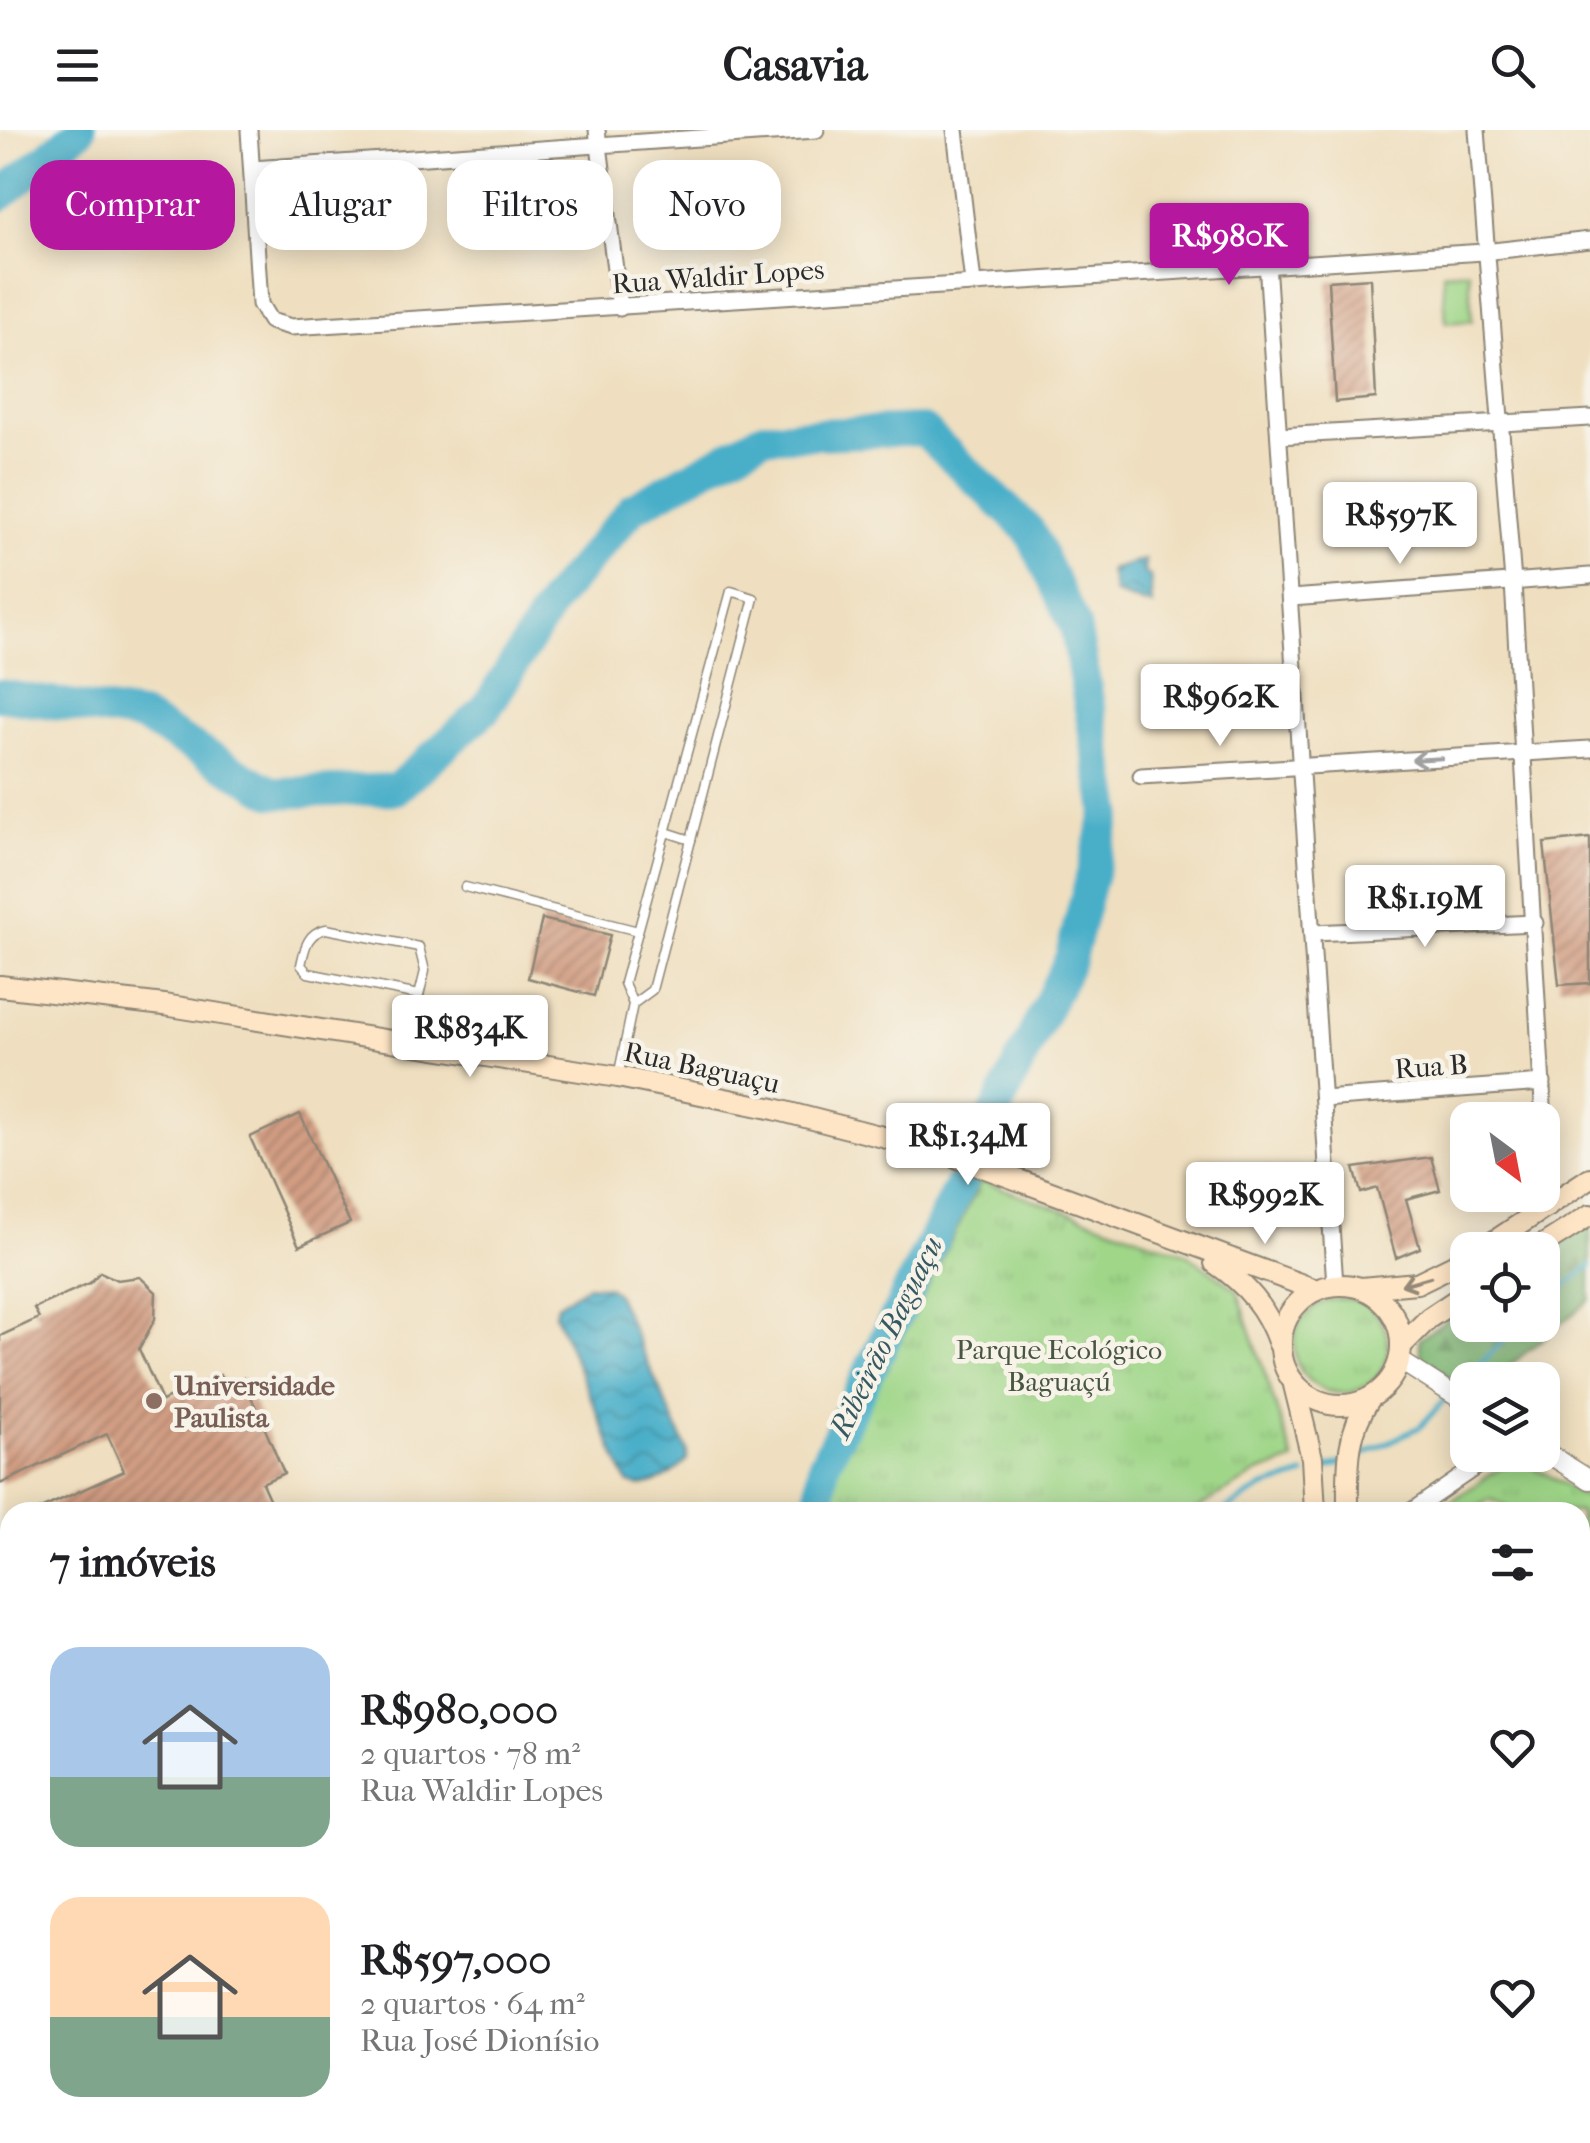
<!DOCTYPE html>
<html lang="pt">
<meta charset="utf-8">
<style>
body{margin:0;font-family:"IM FELL French Canon",serif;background:#f2f2f2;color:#202124;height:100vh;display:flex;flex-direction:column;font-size:38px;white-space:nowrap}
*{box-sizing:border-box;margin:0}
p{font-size:32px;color:#757577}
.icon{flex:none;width:55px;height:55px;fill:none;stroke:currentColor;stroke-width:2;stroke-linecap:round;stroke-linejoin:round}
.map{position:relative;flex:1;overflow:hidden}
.sheet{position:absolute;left:0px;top:1372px;width:1590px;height:642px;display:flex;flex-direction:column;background:#fff;border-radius:30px 30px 0 0;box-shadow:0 5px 25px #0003}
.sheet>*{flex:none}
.hud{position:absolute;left:30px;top:30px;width:1000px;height:90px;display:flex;gap:20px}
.needle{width:65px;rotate:148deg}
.controls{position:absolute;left:1450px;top:972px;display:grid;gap:20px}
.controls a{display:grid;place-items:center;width:110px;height:110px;border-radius:20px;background:#fff;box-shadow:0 5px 25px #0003;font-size:50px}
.price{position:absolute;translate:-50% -85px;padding:0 22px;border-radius:10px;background:#fff;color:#222;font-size:32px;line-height:65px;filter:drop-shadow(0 2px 5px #0008)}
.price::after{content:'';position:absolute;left:50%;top:60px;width:30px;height:22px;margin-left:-15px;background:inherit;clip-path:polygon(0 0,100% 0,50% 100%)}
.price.active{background:#b5179e;color:#fff}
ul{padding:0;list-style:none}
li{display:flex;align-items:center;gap:30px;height:250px;padding:0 50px}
li span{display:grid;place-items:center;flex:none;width:280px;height:200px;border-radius:30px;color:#555}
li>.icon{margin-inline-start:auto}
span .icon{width:120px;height:120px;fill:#fffc;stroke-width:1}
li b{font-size:42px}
h2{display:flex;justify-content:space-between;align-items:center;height:120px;padding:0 50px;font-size:42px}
.pill{padding:0 35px;border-radius:30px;background:#fff;box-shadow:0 5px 25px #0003;font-size:35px;line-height:90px}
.pill.active{background:#b5179e;color:#fff}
header{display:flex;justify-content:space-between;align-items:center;height:130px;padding:0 50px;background:#fff;font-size:45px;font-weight:700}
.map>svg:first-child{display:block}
.grass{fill:url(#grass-tufts);stroke:#65805a;stroke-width:2.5}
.forest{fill:url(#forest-firs);stroke:#557150;stroke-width:2.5}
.pitch{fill:#9fd688;stroke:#65805a;stroke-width:2.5}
.water{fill:url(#water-waves);stroke:#3a6d7a;stroke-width:2.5}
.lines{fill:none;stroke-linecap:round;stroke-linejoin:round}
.stream{stroke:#4aafc9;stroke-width:5}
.river{stroke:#4aafc9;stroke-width:32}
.building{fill:url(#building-hatch)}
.service-casing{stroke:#8d8576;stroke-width:11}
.minor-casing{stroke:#8d8576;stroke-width:19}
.tertiary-casing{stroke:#8d8576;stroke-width:21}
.secondary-casing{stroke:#8d8576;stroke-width:24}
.service{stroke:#fff;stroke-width:8}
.minor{stroke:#fff;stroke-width:15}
.tertiary{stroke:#fff;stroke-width:18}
.secondary{stroke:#fee5c5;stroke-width:20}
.oneway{stroke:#a0a0a0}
.oneway2{stroke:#948878}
.education-dot{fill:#8d6e63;stroke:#f7f3e8;stroke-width:4}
.labels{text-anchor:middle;stroke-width:9;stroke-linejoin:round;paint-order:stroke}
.street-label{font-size:28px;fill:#2b2b2b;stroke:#f7f3e8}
.park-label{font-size:28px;fill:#485642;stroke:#f7f3e8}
.education-label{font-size:28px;font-weight:bold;fill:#785e54;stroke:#f7f3e8;text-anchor:start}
.water-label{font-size:30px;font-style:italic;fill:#365962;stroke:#f7f3e8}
</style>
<header><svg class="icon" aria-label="menu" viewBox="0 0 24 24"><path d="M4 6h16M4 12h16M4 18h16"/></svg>Casavia<svg class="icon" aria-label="search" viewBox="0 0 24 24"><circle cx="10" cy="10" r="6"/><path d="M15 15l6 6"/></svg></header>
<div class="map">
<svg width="1590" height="2013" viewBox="0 0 1590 2013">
<defs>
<pattern id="grass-tufts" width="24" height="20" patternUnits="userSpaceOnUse" patternTransform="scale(2.5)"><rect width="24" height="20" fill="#9fd688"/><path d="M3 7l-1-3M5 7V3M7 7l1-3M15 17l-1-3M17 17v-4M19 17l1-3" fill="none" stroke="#89b876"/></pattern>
<pattern id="forest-firs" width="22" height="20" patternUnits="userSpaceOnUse" patternTransform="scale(2.5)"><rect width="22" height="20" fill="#7fb774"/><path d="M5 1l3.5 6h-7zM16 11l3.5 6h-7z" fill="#68955f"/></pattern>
<pattern id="water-waves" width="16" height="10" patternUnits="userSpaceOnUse" patternTransform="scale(2.5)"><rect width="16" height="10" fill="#4aafc9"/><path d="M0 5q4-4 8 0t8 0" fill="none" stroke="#3e8fa3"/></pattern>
<pattern id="building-hatch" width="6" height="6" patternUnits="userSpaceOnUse" patternTransform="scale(2.5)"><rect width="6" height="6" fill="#d19d83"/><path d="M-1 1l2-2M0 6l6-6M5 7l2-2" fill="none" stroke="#aa806b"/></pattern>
</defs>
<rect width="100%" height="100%" fill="#f7f3e8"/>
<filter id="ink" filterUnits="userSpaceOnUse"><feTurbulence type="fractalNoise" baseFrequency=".01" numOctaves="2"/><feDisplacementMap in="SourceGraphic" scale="20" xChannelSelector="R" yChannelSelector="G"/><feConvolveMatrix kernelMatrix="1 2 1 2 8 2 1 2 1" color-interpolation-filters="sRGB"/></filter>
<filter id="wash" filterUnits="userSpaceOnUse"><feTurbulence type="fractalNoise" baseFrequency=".0048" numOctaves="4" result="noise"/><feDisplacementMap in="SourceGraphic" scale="40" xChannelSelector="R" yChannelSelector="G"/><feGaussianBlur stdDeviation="2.25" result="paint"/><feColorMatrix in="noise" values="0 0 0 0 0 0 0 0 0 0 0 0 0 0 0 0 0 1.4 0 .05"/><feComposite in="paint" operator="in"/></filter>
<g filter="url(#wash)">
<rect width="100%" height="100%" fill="#efdfc0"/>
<g class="grass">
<polygon points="981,1051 1186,1123 1237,1160 1294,1331 1258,1343 1191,1382 831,1382 836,1339"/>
<circle cx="1341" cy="1216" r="47"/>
<polygon points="1517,1327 1590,1370 1590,1489 1580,1478 1580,1382 1517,1382 1490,1369 1470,1382 1435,1382"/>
</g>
<g class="forest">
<polygon points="1590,1093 1590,1170 1492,1250 1468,1250 1467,1259 1421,1228 1419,1209 1467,1176 1468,1195 1542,1195 1543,1125"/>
<polygon points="1590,1812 1590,2013 1499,2013 1499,2005 1580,2005 1580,1816"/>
<polygon points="869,2005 1331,2005 1340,2013 849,2013"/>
</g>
<polygon class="pitch" points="1469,141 1472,191 1446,193 1443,143"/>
<g class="water">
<polygon points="1145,430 1144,443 1150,446 1152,476 1115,464 1110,440"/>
<path d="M588 1155 608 1157 616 1163 687 1320V1330C673 1345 646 1363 627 1352L555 1184 557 1175Z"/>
<polygon points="1580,1564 1590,1590 1590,1782 1580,1790"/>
</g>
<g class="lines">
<g class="stream">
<polyline points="1542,1176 1590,1136"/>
<polyline points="1454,1259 1520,1195"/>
<polyline points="1354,1329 1420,1297 1447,1267"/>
<polyline points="1321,1340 1343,1333"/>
<polyline points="1222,1382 1262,1358 1305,1345"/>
</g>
<g class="river">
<polyline points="0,66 80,0"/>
<polyline points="0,565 141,587 273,663 396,659 485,580 556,467 633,378 764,306 923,300 1029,400 1075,496 1108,681 1070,829 823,1336 819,1382"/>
<polyline points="1352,2005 1356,2013"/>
</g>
</g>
<g id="blocks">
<g class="building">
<polygon points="1370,148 1376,268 1335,272 1328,151"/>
<polygon points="1590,708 1590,853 1559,855 1544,713"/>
<polygon points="542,789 610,805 594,866 528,848"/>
<polygon points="300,984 350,1093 299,1116 250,1007"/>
<polygon points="1431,1027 1440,1060 1406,1069 1420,1118 1396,1128 1377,1058 1361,1063 1354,1038"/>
<polygon points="100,1142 117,1150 140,1147 156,1162 155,1189 139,1219 162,1271 220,1245 226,1256 243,1248 284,1343 262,1353 275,1382 34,1382 124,1341 107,1304 0,1354 0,1206 39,1188 34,1178 90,1153"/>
</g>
</g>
</g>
<g filter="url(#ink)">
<use href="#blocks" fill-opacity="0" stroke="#8d8576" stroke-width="2.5"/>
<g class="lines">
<defs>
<g id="service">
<polyline points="666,702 691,710"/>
<polyline points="465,757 638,801"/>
<path d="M408 911 425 841 419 817 326 799C307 803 305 817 301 835L308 843 419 865"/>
<polyline points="618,947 633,874 624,853 731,461 754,468 652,860 633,874"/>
</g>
<g id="minor">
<polyline points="249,0 260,174 270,191 291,197 1484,122 1590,110"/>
<polyline points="597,0 620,178"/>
<polyline points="955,0 973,153"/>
<polyline points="1477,0 1513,452 1549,1079"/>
<polyline points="252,39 816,0"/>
<polyline points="1267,132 1335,1155"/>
<polyline points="1279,306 1590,288"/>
<polyline points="1291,468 1590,446"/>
<polyline points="1141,646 1590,619"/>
<polyline points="1313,803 1535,793"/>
<polyline points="1323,969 1543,953"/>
<polyline points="1410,1382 1493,1325"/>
</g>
<g id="tertiary">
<polyline points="1399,1230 1468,1274"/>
<polyline points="1542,1320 1590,1350"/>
</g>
<g id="secondary">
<polyline points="0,856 164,875 618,947 774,979 945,1023 1316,1160"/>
<polyline points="1481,1120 1590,1048"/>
<polyline points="1535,1120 1590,1085"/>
<path d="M1215 1133C1246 1154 1267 1178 1279 1214"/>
<circle cx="1341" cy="1215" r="60"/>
<polyline points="1361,1158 1417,1153 1468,1128"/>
<polyline points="1401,1216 1429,1188 1468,1162"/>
<polyline points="1294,1255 1312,1328 1315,1382"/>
<path d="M1348 1382C1348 1339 1345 1305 1370 1268"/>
<polyline points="1449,2005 1449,2013"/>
<polyline points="1483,2005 1483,2013"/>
</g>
</defs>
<use href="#service" class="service-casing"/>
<use href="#minor" class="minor-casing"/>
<use href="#tertiary" class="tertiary-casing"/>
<use href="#secondary" class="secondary-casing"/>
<use href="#service" class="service"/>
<use href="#minor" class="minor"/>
<use href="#tertiary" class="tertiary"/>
<use href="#secondary" class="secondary"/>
</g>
<defs><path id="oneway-shaft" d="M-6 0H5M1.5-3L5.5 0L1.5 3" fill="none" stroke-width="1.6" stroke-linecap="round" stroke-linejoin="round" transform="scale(2.5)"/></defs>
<use class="oneway" href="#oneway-shaft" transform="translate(1427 629) rotate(177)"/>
<use class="oneway2" href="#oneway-shaft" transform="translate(1416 1151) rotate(164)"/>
</g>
<circle class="education-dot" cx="154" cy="1271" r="10"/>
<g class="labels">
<g class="street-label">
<text transform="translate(718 146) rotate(-4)" y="10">Rua Waldir Lopes</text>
<text transform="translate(1431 936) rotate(-4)" y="10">Rua B</text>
<text transform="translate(702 937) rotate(12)" y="10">Rua Baguaçu</text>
</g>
<g class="park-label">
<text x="1059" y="1229">Parque Ecológico<tspan x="1059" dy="32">Baguaçú</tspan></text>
</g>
<g class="education-label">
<text x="174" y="1265">Universidade<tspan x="174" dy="32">Paulista</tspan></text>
</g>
<g class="water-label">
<text transform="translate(886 1207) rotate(-64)" y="10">Ribeirão Baguaçu</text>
</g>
</g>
</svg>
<div class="controls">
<a><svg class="needle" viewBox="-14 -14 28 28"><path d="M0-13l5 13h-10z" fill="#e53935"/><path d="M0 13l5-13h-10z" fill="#757577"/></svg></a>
<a><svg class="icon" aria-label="locate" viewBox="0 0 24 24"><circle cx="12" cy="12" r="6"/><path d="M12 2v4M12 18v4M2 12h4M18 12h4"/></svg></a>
<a><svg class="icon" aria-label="layers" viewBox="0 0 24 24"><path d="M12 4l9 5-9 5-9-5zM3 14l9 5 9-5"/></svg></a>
</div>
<b class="price active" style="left:1229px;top:158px">R$980K</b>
<b class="price" style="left:1400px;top:437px">R$597K</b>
<b class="price" style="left:1220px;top:619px">R$962K</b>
<b class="price" style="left:1425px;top:820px">R$1.19M</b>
<b class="price" style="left:470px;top:950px">R$834K</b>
<b class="price" style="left:968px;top:1058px">R$1.34M</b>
<b class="price" style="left:1265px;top:1117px">R$992K</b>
<div class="hud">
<a class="pill active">Comprar</a>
<a class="pill">Alugar</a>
<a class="pill">Filtros</a>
<a class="pill">Novo</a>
</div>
<section class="sheet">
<h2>7 imóveis<svg class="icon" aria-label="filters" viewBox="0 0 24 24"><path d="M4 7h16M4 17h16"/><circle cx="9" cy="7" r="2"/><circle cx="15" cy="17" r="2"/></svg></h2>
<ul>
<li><span style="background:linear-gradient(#a9c7e8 65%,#7fa58c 0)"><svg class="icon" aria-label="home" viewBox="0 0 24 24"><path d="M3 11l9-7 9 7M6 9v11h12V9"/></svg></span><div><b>R$980,000</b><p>2 quartos · 78 m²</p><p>Rua Waldir Lopes</p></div><svg class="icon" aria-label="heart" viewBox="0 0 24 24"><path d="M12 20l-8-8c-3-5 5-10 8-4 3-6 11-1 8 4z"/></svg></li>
<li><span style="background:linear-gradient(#ffd9b3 60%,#7fa58c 0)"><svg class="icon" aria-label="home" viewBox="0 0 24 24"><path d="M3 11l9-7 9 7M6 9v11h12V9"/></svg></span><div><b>R$597,000</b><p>2 quartos · 64 m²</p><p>Rua José Dionísio</p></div><svg class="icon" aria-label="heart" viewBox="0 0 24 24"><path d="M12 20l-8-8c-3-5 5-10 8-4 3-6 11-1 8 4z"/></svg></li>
</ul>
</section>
</div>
